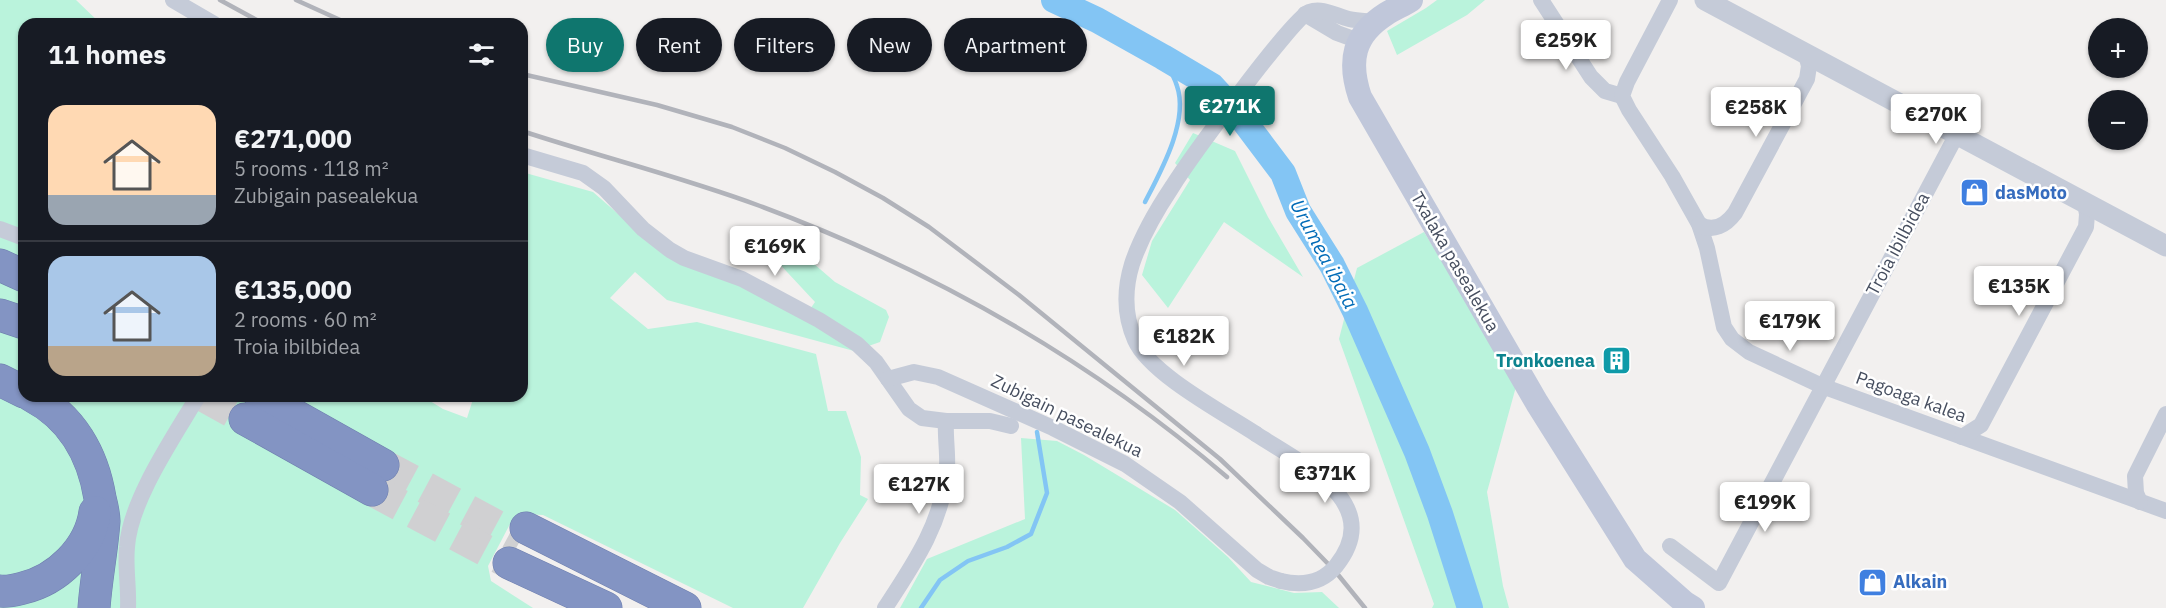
<!DOCTYPE html>
<meta charset="utf-8">
<style>
body{margin:0;font-family:"IBM Plex Sans",sans-serif;background:#242831;color:#f1f3f6;height:100vh;display:flex;flex-direction:column;font-size:22px;white-space:nowrap}
*{box-sizing:border-box;margin:0}
p{font-size:20px;color:#9ea1a6}
.icon{flex:none;width:33px;height:33px;fill:none;stroke:currentColor;stroke-width:2;stroke-linecap:round;stroke-linejoin:round}
.map{position:relative;flex:1;overflow:hidden}
.sheet{position:absolute;left:18px;top:18px;width:510px;height:384px;display:flex;flex-direction:column;background:#171b24;border-radius:18px;box-shadow:0 2px 4px #0004}
.sheet>*{flex:none}
.top-card{position:absolute;left:546px;top:18px;width:570px;height:54px;display:flex;gap:12px}
.buttons{position:absolute;left:2088px;top:18px;display:grid;gap:12px}
.buttons a{display:grid;place-items:center;width:60px;height:60px;border-radius:50%;background:#171b24;box-shadow:0 2px 4px #0004;font-size:30px}
.price{position:absolute;translate:-50% -51px;padding:0 14px;border-radius:6px;background:#fff;color:#222;font-size:20px;line-height:39px;filter:drop-shadow(0 2px 3px #0008)}
.price::after{content:'';position:absolute;left:50%;top:36px;width:18px;height:14px;margin-left:-9px;background:inherit;clip-path:polygon(0 0,100% 0,50% 100%)}
.price.current{background:#0f766e;color:#fff}
ul{padding:0;list-style:none}
li{display:flex;align-items:center;gap:18px;height:150px;padding:0 30px}
li+li{border-top:2px solid #363941}
li span{display:grid;place-items:center;flex:none;width:168px;height:120px;border-radius:18px;color:#555}
li>.icon{margin-inline-start:auto}
span .icon{width:72px;height:72px;fill:#fffc;stroke-width:1}
li b{font-size:26px}
h2{display:flex;justify-content:space-between;align-items:center;height:72px;padding:0 30px;font-size:26px}
.chip{padding:0 21px;border-radius:27px;background:#171b24;box-shadow:0 2px 4px #0004;font-size:21px;line-height:54px}
.chip.current{background:#0f766e;color:#fff}
.map>svg:first-child{display:block}
.green{fill:#baf3dc}
.lines{fill:none;stroke-linecap:round;stroke-linejoin:round}
.stream{stroke:#83c5f4;stroke-width:4.5}
.river{stroke:#83c5f4;stroke-width:26}
.motorway-tunnel{stroke:#d0d0d2;stroke-width:32;stroke-dasharray:32 16;stroke-linecap:butt}
.motorway-casing{stroke:#6e7fae;stroke-width:33}
.minor{stroke:#c5cbd8;stroke-width:16}
.tertiary{stroke:#c5cbd8;stroke-width:21}
.secondary{stroke:#c0c7da;stroke-width:24}
.motorway{stroke:#8394c3;stroke-width:32}
.rail{stroke:#b1b3ba;stroke-width:4.5}
.minor-bridge{stroke:#c5cbd8;stroke-width:16}
.labels{text-anchor:middle;stroke-width:5;stroke-linejoin:round;paint-order:stroke}
.shop-label{font-size:18px;font-weight:bold;fill:#366cbe;stroke:#fff;text-anchor:start}
.street-label{font-size:18px;fill:#464e5f;stroke:#fff}
.culture-label{font-size:18px;font-weight:bold;fill:#0d838f;stroke:#fff;text-anchor:end}
.water-label{font-size:20px;font-style:italic;fill:#006bb7;stroke:#fff}
</style>
<div class="map">
<svg width="2166" height="608" viewBox="0 0 2166 608">
<rect width="100%" height="100%" fill="#f2f0ef"/>
<g class="green">
<polygon points="0,0 76,0 101,24 24,24 24,396 422,396 443,409 467,418 474,396 522,396 522,172 593,192 640,233 741,283 804,318 815,302 747,229 799,251 835,282 886,310 889,317 880,342 854,351 667,300 635,272 610,298 648,329 697,322 816,354 828,411 846,411 861,457 860,495 868,499 840,543 803,608 733,608 543,515 525,514 510,524 488,566 491,581 533,608 0,608"/>
<polygon points="1437,0 1485,0 1467,15 1397,55 1387,31 1426,8"/>
<polygon points="1193,133 1235,151 1268,217 1303,277 1224,222 1168,308 1142,275 1152,241 1190,180 1175,163"/>
<polygon points="1424,232 1517,383 1487,492 1503,586 1509,608 1432,608 1434,604 1339,339 1357,268"/>
<polygon points="1021,438 1057,441 1084,455 1175,510 1228,557 1251,582 1294,593 1322,592 1339,608 900,608 927,559 1025,519"/>
</g>
<g class="lines">
<g class="stream">
<path d="M1145 202C1161 171 1189 121 1177 86 1174 76 1168 66 1163 57"/>
<polyline points="921,608 940,580 968,561 1007,547 1031,534 1047,493 1037,432"/>
</g>
<polyline class="river" points="1054,0 1097,20 1163,57 1212,86 1243,120 1283,173 1298,211 1332,265 1355,311 1417,452 1440,514 1470,608"/>
<g class="motorway-tunnel">
<polyline points="204,396 245,419"/>
<polyline points="383,465 521,539"/>
<polyline points="372,490 509,563"/>
</g>
<defs>
<g id="motorway">
<polyline points="0,265 24,276"/>
<polyline points="0,315 24,323"/>
<polyline points="0,380 24,392"/>
<path d="M32 396C72 417 93 455 100 498 102 506 104 514 104 521 102 550 96 579 94 608"/>
<polyline points="260,396 383,465"/>
<polyline points="245,419 372,490"/>
<polyline points="526,528 685,608"/>
<polyline points="509,563 606,608"/>
<path d="M0 591C8 592 15 590 23 588 57 580 90 549 95 512"/>
</g>
</defs>
<use href="#motorway" class="motorway-casing"/>
<g class="minor">
<polyline points="173,0 214,24"/>
<polyline points="1541,0 1591,77 1605,91 1622,96"/>
<polyline points="1670,0 1627,82 1622,96 1629,110 1672,176 1699,224 1707,248 1724,327 1732,339 1749,352 1822,386 2166,511"/>
<polyline points="1305,14 1337,33 1359,41"/>
<polyline points="522,155 583,173 604,188 643,229 670,250 684,258 742,279 819,320 857,344 876,362 909,409 922,418 946,421 990,421 1011,426"/>
<path d="M1699 224C1713 233 1726 225 1735 213L1807 79 1809 66 1806 54"/>
<polyline points="0,229 24,238"/>
<polyline points="888,379 914,372 938,377 1053,428 1125,464 1180,502 1257,570 1269,577 1281,581"/>
<path d="M1256 434C1224 413 1150 374 1135 340 1124 315 1124 290 1132 264 1141 237 1156 211 1172 187 1187 163 1292 18 1309 12 1323 7 1336 16 1349 19 1357 21 1367 21 1376 22"/>
<polyline points="1962,437 1981,425 2086,227 2087,214 2085,203"/>
<polyline points="2140,502 2136,493 2135,476 2166,414"/>
<polyline points="1670,546 1719,583 1957,134"/>
<path d="M128 608C129 588 125 567 127 547 130 500 174 437 198 396"/>
<path d="M885 608C914 564 943 522 947 468 948 453 945 437 946 421"/>
</g>
<polyline class="tertiary" points="1705,0 2166,246"/>
<path class="secondary" d="M1411 0C1403 5 1394 9 1386 14 1353 35 1348 61 1360 97L1537 403 1635 559 1685 603 1693 608"/>
<use href="#motorway" class="motorway"/>
<g class="rail">
<polyline points="220,0 264,24"/>
<polyline points="296,0 349,24"/>
<polyline points="522,74 657,105 732,127 785,148 835,172 883,198 929,227 1019,295 1220,459 1303,538 1335,571 1365,608"/>
<path d="M522 131C601 157 682 177 760 206 930 269 1088 358 1227 477"/>
</g>
<path class="minor-bridge" d="M1256 434C1300 463 1387 502 1336 566 1322 583 1302 586 1281 581"/>
</g>
<defs>
<symbol id="shop-square" viewBox="-11 -11 22 22"><rect x="-9" y="-9" width="18" height="18" rx="4" fill="#3f7fe0" stroke="#fff"/><path d="M-5-2.5h2.3a2.7 3.5 0 0 1 5.4 0H5L5.5 6h-11ZM-1.5-2.5h3a1.5 2.3 0 0 0-3 0Z" fill="#fff"/></symbol>
<symbol id="building-square" viewBox="-11 -11 22 22"><rect x="-9" y="-9" width="18" height="18" rx="4" fill="#0f9aa8" stroke="#fff"/><path d="M-4-6H4V6H1V3H-1V6H-4ZM-2.5-4.3h1.7v1.8h-1.7ZM.8-4.3h1.7v1.8H.8ZM-2.5-1h1.7V.8h-1.7ZM.8-1h1.7V.8H.8Z" fill="#fff"/></symbol>
</defs>
<g fill-rule="evenodd">
<use href="#shop-square" x="1958" y="176" width="33" height="33"/>
<use href="#building-square" x="1600" y="344" width="33" height="33"/>
<use href="#shop-square" x="1856" y="566" width="33" height="33"/>
</g>
<g class="labels">
<g class="shop-label">
<text x="1995" y="199">dasMoto</text>
<text x="1893" y="588">Alkain</text>
</g>
<g class="street-label">
<text transform="translate(1898 244) rotate(-62)" y="6">Troia ibilbidea</text>
<text transform="translate(1455 262) rotate(60)" y="6">Txalaka pasealekua</text>
<text transform="translate(1911 397) rotate(20)" y="6">Pagoaga kalea</text>
<text transform="translate(1067 416) rotate(26)" y="6">Zubigain pasealekua</text>
</g>
<g class="culture-label">
<text x="1595" y="367">Tronkoenea</text>
</g>
<g class="water-label">
<text transform="translate(1324 254) rotate(62)" y="7">Urumea ibaia</text>
</g>
</g>
</svg>
<div class="buttons">
<a>+</a>
<a>−</a>
</div>
<b class="price" style="left:1566px;top:71px">€259K</b>
<b class="price current" style="left:1230px;top:137px">€271K</b>
<b class="price" style="left:1756px;top:138px">€258K</b>
<b class="price" style="left:1936px;top:145px">€270K</b>
<b class="price" style="left:775px;top:277px">€169K</b>
<b class="price" style="left:2019px;top:317px">€135K</b>
<b class="price" style="left:1790px;top:352px">€179K</b>
<b class="price" style="left:1184px;top:367px">€182K</b>
<b class="price" style="left:1325px;top:504px">€371K</b>
<b class="price" style="left:919px;top:515px">€127K</b>
<b class="price" style="left:1765px;top:533px">€199K</b>
<div class="top-card">
<a class="chip current">Buy</a>
<a class="chip">Rent</a>
<a class="chip">Filters</a>
<a class="chip">New</a>
<a class="chip">Apartment</a>
</div>
<section class="sheet">
<h2>11 homes<svg class="icon" aria-label="filters" viewBox="0 0 24 24"><path d="M4 7h16M4 17h16"/><circle cx="9" cy="7" r="2"/><circle cx="15" cy="17" r="2"/></svg></h2>
<ul>
<li><span style="background:linear-gradient(#ffd9b3 75%,#9aa5b1 0)"><svg class="icon" aria-label="home" viewBox="0 0 24 24"><path d="M3 11l9-7 9 7M6 9v11h12V9"/></svg></span><div><b>€271,000</b><p>5 rooms · 118 m²</p><p>Zubigain pasealekua</p></div></li>
<li><span style="background:linear-gradient(#a9c7e8 75%,#b9a48a 0)"><svg class="icon" aria-label="home" viewBox="0 0 24 24"><path d="M3 11l9-7 9 7M6 9v11h12V9"/></svg></span><div><b>€135,000</b><p>2 rooms · 60 m²</p><p>Troia ibilbidea</p></div></li>
</ul>
</section>
</div>
